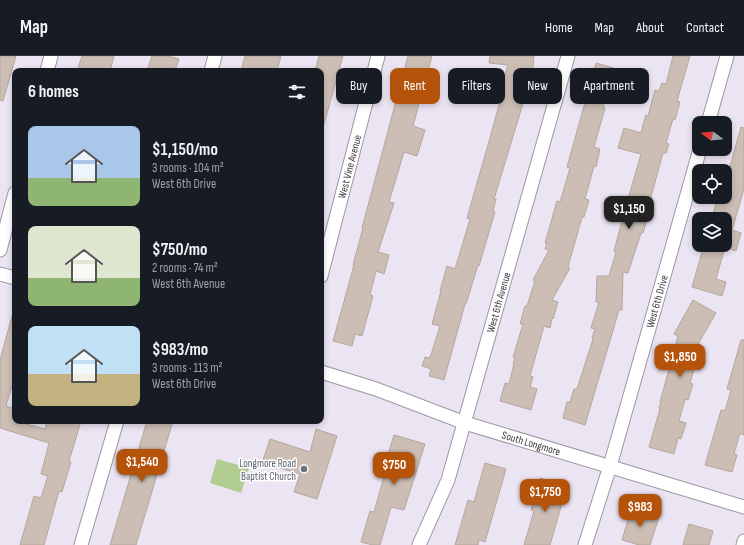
<!DOCTYPE html>
<meta charset="utf-8">
<style>
body{margin:0;font-family:"Sofia Sans Condensed",sans-serif;background:#20242c;color:#f1f3f6;height:100vh;display:flex;flex-direction:column;font-size:15px;white-space:nowrap}
*{box-sizing:border-box;margin:0}
p{font-size:13px;color:#9ea1a6}
.icon{flex:none;width:22px;height:22px;fill:none;stroke:currentColor;stroke-width:2;stroke-linecap:round;stroke-linejoin:round}
.map{position:relative;flex:1;overflow:hidden}
.side{position:absolute;left:12px;top:12px;width:312px;height:356px;display:flex;flex-direction:column;background:#171b24;border-radius:8px;box-shadow:0 2px 6px #0003}
.side>*{flex:none}
.guide{position:absolute;left:336px;top:12px;width:348px;height:36px;display:flex;gap:8px}
.needle{width:26px;rotate:286deg}
.buttons{position:absolute;left:692px;top:60px;display:grid;gap:8px}
.buttons a{display:grid;place-items:center;width:40px;height:40px;border-radius:8px;background:#171b24;box-shadow:0 2px 6px #0003;font-size:20px}
.price{position:absolute;translate:-50% -34px;padding:0 9px;border-radius:8px;background:#b45309;color:#fff;font-size:13px;line-height:26px;filter:drop-shadow(0 1px 2px #0008)}
.price::after{content:'';position:absolute;left:50%;top:24px;width:12px;height:9px;margin-left:-6px;background:inherit;clip-path:polygon(0 0,100% 0,50% 100%)}
.price.current{background:#222;color:#fff}
ul{padding:0;list-style:none}
li{display:flex;align-items:center;gap:12px;height:100px;padding:0 16px}
li span{display:grid;place-items:center;flex:none;width:112px;height:80px;border-radius:8px;color:#555}
li>.icon{margin-inline-start:auto}
span .icon{width:48px;height:48px;fill:#fffc;stroke-width:1}
li b{font-size:17px}
h2{display:flex;justify-content:space-between;align-items:center;height:48px;padding:0 16px;font-size:17px}
.tag{padding:0 14px;border-radius:8px;background:#171b24;box-shadow:0 2px 6px #0003;font-size:14px;line-height:36px}
.tag.current{background:#b45309;color:#fff}
header{display:flex;align-items:center;gap:24px;box-sizing:border-box;height:56px;padding:0 20px;background:#171b24;border-bottom:1px solid #363941}
header strong{font-size:19px}
nav{display:flex;gap:22px;margin-inline-start:auto;font-size:14px}
.map>svg:first-child{display:block}
.green{fill:#b1cd91}
.building{fill:#ccbeb5;stroke:#b4a79d}
.lines{fill:none;stroke-linecap:round;stroke-linejoin:round}
.minor-casing{stroke:#9d96a4;stroke-width:15}
.minor{stroke:#fff;stroke-width:13}
.worship-dot{fill:#6b7280;stroke:#fff;stroke-width:1.5}
.labels{text-anchor:middle;stroke-width:3;stroke-linejoin:round;paint-order:stroke}
.street-label{font-size:11px;fill:#3c393e;stroke:#fff}
.worship-label{font-size:11px;fill:#5b616d;stroke:#fff;text-anchor:end}
</style>
<header>
<strong>Map</strong>
<nav><a>Home</a><a>Map</a><a>About</a><a>Contact</a></nav>
</header>
<div class="map">
<svg width="744" height="489" viewBox="0 0 744 489">
<rect width="100%" height="100%" fill="#ebe4f3"/>
<polygon class="green" points="217,403 249,412 241,437 210,427"/>
<g class="building">
<polygon points="0,0 16,0 3,45 0,44"/>
<polygon points="82,0 114,0 110,15 77,15"/>
<polygon points="152,0 168,0 179,3 175,15 147,15"/>
<polygon points="245,0 281,0 277,15 241,15"/>
<polygon points="319,0 343,0 324,68 321,67 321,15 315,15"/>
<polygon points="408,0 432,0 413,70 425,74 417,100 404,96 389,146 394,147 378,196 389,199 384,218 376,215 370,239 373,240 362,280 355,278 352,290 333,285 354,209 353,209 363,172 362,172"/>
<polygon points="490,0 534,0 532,18 494,143 496,143 493,155 495,156 479,210 478,209 466,248 465,248 444,324 429,320 431,313 422,310 425,301 430,302 440,270 432,268 441,235 440,235 447,210 455,213 470,163 467,162 490,82 500,45 498,44 508,9 489,7"/>
<polygon points="673,0 690,0 677,45 680,46 675,64 673,63 666,87 669,88 666,97 663,97 646,159 648,160 643,177 641,177 628,217 623,216 622,254 619,254 585,369 563,362 567,346 570,346 574,333 577,333 593,283 592,282 595,273 591,272 599,246 596,246 597,220 609,220 616,196 614,195 622,165 618,164 625,142 628,143 641,98 618,92 624,72 641,77 644,65 646,59 648,60 655,34 659,35 662,27 666,28"/>
<polygon points="596,7 614,12 603,51 605,52 594,91 600,93 596,111 594,110 585,143 589,144 584,161 582,161 568,211 570,212 552,244 558,246 553,263 552,262 550,272 544,270 530,320 533,321 530,331 537,333 531,354 500,345 505,327 509,328 514,308 513,308 515,302 513,301 523,268 520,268 525,250 527,250 535,225 533,224 549,194 545,193 547,187 545,187 557,145 560,146 570,112 567,111"/>
<polygon points="741,71 744,72 744,133 732,174 741,177 736,195 725,191 716,223 726,226 722,240 692,231 704,189 725,189 725,163 712,161 717,144 720,145 721,141 725,141 725,113 729,114"/>
<polygon points="693,244 716,257 698,288 701,289 690,327 693,328 688,344 685,343 679,365 686,367 681,383 678,382 674,398 649,391 660,353 659,352 661,346 660,346 678,280 674,278"/>
<polygon points="12,260 15,261 15,330 12,330 6,350 15,353 15,365 45,373 47,365 81,365 69,405 71,406 62,436 59,435 44,489 20,489 34,440 41,442 48,420 41,418 49,387 0,372 0,304"/>
<polygon points="741,284 744,284 744,379 740,377 734,398 737,399 732,416 705,409 721,354 725,355 731,334 727,333"/>
<polygon points="147,365 173,365 136,489 110,489"/>
<polygon points="316,373 337,380 317,443 294,436 300,418 262,407 270,383 310,396"/>
<polygon points="394,379 425,388 404,454 391,451 380,489 373,489 361,486 370,455 374,456 387,410 385,409"/>
<polygon points="485,407 506,413 485,486 479,484 478,489 455,489 468,444 474,446"/>
<polygon points="540,422 567,430 550,489 524,489 534,455 531,454"/>
<polygon points="631,453 659,461 650,489 639,489 622,484"/>
<polygon points="689,468 713,475 709,489 683,489"/>
</g>
<g class="lines">
<defs>
<g id="minor">
<polyline points="47,15 51,0"/>
<polyline points="211,15 215,0"/>
<polyline points="708,67 727,0"/>
<polyline points="0,194 15,137"/>
<polyline points="0,218 15,222"/>
<path id="s1" d="M321 220 378 0"/>
<path id="s2" d="M321 316 376 333 465 367 744 451"/>
<polyline points="81,489 117,365"/>
<path id="s3" d="M419 489 448 424 568 0"/>
<path id="s4" d="M585 489 610 410 700 93"/>
<polyline points="743,489 744,485"/>
</g>
</defs>
<use href="#minor" class="minor-casing"/>
<use href="#minor" class="minor"/>
</g>
<circle class="worship-dot" cx="304" cy="413" r="4"/>
<g class="labels">
<g class="street-label">
<text dy="4" stroke="none"><textPath href="#s1" startOffset="113">West Vine Avenue</textPath></text>
<text dy="4" stroke="none"><textPath href="#s4" startOffset="254">West 6th Drive</textPath></text>
<text dy="4" stroke="none"><textPath href="#s3" startOffset="256">West 6th Avenue</textPath></text>
<text dy="4" stroke="none"><textPath href="#s2" startOffset="222">South Longmore</textPath></text>
</g>
<g class="worship-label">
<text x="296" y="411">Longmore Road<tspan x="296" dy="13">Baptist Church</tspan></text>
</g>
</g>
</svg>
<div class="buttons">
<a><svg class="needle" viewBox="-14 -14 28 28"><path d="M0-13l5 13h-10z" fill="#e53935"/><path d="M0 13l5-13h-10z" fill="#9ea1a6"/></svg></a>
<a><svg class="icon" aria-label="locate" viewBox="0 0 24 24"><circle cx="12" cy="12" r="6"/><path d="M12 2v4M12 18v4M2 12h4M18 12h4"/></svg></a>
<a><svg class="icon" aria-label="layers" viewBox="0 0 24 24"><path d="M12 4l9 5-9 5-9-5zM3 14l9 5 9-5"/></svg></a>
</div>
<b class="price current" style="left:629px;top:174px">$1,150</b>
<b class="price" style="left:680px;top:322px">$1,850</b>
<b class="price" style="left:142px;top:427px">$1,540</b>
<b class="price" style="left:394px;top:430px">$750</b>
<b class="price" style="left:545px;top:457px">$1,750</b>
<b class="price" style="left:640px;top:472px">$983</b>
<div class="guide">
<a class="tag">Buy</a>
<a class="tag current">Rent</a>
<a class="tag">Filters</a>
<a class="tag">New</a>
<a class="tag">Apartment</a>
</div>
<section class="side">
<h2>6 homes<svg class="icon" aria-label="filters" viewBox="0 0 24 24"><path d="M4 7h16M4 17h16"/><circle cx="9" cy="7" r="2"/><circle cx="15" cy="17" r="2"/></svg></h2>
<ul>
<li><span style="background:linear-gradient(#a9c7e8 65%,#8fb573 0)"><svg class="icon" aria-label="home" viewBox="0 0 24 24"><path d="M3 11l9-7 9 7M6 9v11h12V9"/></svg></span><div><b>$1,150/mo</b><p>3 rooms · 104 m²</p><p>West 6th Drive</p></div></li>
<li><span style="background:linear-gradient(#dfe7d0 65%,#8fb573 0)"><svg class="icon" aria-label="home" viewBox="0 0 24 24"><path d="M3 11l9-7 9 7M6 9v11h12V9"/></svg></span><div><b>$750/mo</b><p>2 rooms · 74 m²</p><p>West 6th Avenue</p></div></li>
<li><span style="background:linear-gradient(#bfe0f5 60%,#c2b280 0)"><svg class="icon" aria-label="home" viewBox="0 0 24 24"><path d="M3 11l9-7 9 7M6 9v11h12V9"/></svg></span><div><b>$983/mo</b><p>3 rooms · 113 m²</p><p>West 6th Drive</p></div></li>
</ul>
</section>
</div>
